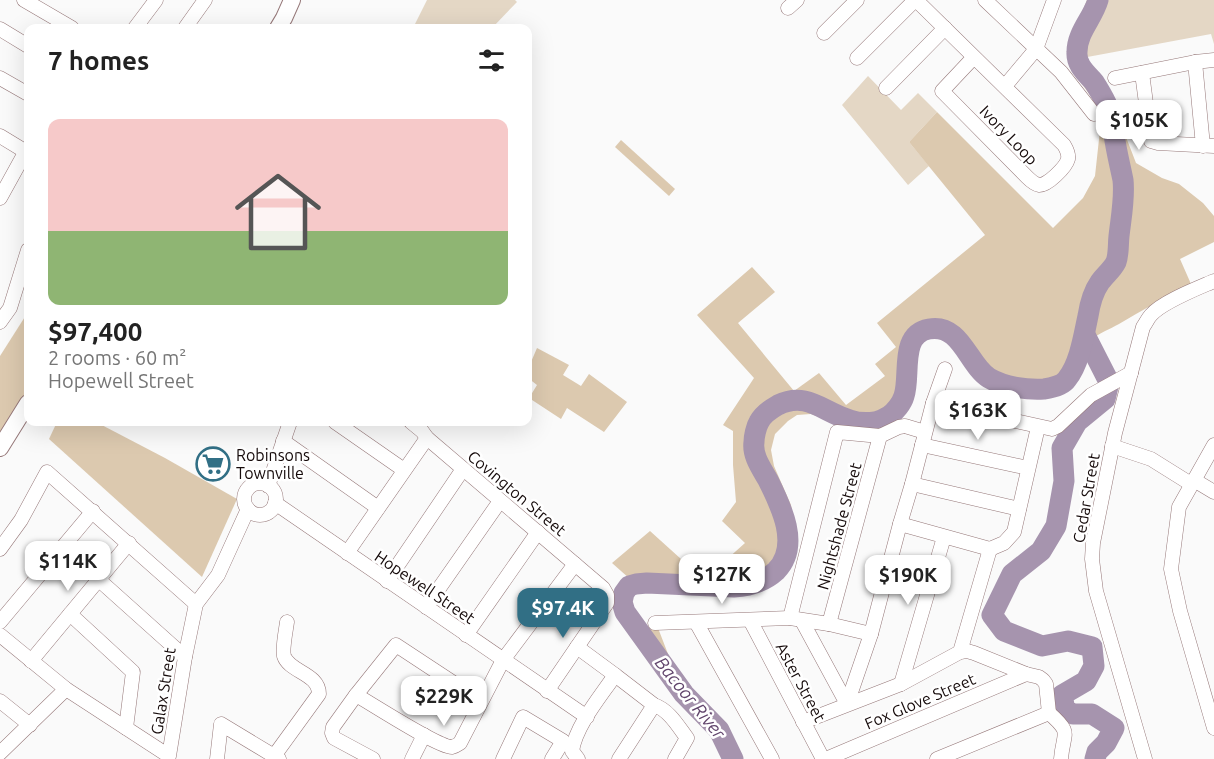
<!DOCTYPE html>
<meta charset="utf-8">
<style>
body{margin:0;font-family:Ubuntu,sans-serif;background:#f6f6f6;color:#222;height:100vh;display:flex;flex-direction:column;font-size:22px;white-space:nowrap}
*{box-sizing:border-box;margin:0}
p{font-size:20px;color:#767676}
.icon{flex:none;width:33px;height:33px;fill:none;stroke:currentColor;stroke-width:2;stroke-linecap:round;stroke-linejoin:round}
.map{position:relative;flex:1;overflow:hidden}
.side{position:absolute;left:24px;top:24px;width:508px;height:402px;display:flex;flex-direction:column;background:#fff;border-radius:12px;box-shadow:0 6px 24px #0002}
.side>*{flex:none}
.price{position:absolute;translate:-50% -51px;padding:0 14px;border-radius:12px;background:#fff;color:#222;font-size:20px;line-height:39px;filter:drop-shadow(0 2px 3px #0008)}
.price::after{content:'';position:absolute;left:50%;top:36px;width:18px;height:14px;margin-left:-9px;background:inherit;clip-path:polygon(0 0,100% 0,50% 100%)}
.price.active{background:#316f85;color:#fff}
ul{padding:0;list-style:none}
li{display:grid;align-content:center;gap:12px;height:318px;padding:0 24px}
li span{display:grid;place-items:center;height:186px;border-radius:12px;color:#555}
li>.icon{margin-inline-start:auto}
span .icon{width:108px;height:108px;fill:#fffc;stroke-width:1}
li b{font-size:26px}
h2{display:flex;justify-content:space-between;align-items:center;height:72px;padding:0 24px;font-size:26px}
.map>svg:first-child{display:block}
.green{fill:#e4d7c5}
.forest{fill:#dcc9af}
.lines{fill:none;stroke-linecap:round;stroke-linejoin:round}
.river{stroke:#a694ae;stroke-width:21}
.minor-casing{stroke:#967879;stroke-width:15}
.major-casing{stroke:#967879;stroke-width:18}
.minor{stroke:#fff;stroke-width:14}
.major{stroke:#fff;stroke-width:16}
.labels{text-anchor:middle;stroke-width:5;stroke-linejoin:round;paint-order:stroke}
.street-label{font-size:16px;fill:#150a0a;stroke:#fff}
.poi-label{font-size:16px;fill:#150a0a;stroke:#fff;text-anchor:start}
.water-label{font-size:18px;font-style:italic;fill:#61456c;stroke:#fff}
</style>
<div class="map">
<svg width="1214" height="759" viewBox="0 0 1214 759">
<rect width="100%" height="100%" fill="#fafafa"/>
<g class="green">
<polygon points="427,0 515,0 517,2 492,28 413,28"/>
<polygon points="1103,0 1214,0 1214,44 1211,34 1082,58 1084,46"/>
<polygon points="868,76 901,110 918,93 937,112 909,142 929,166 908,185 842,105"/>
</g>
<g class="forest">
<path d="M1087 0H1103L1084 46 1082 58 1104 89 1116 111 1136 163 1162 178 1179 184 1203 203 1214 216V242L1180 259 1191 284C1166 297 1142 310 1119 324 1110 329 1099 333 1091 340 1085 345 1080 361 1076 368 1071 377 1065 387 1055 391 1042 398 1001 391 988 384 964 372 965 340 933 332L924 337 917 345 907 400 902 412 885 426 865 429 846 427 811 414 797 415 788 421 775 434 771 450 774 466 791 505 794 523 795 547 784 573 768 586 744 594 648 588H638L633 593C631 608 633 615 641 628H658L675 672 725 733 738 759H723L716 739 686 707 652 663 625 624 620 607V594L630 579 612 563 650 531 681 559 707 563 726 560 745 543 722 521 736 502 733 465V431L723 425 754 378 697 315 752 267 775 292 738 323 794 391 819 373 846 405 885 376 875 364 896 347 877 323 985 235 909 142 937 112 1053 228 1083 198 1095 176 1100 130V109L1069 66 1070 42Z"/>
<polygon points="621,140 675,189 669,196 615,147"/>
<polygon points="28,312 28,390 0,434 0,356"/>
<polygon points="537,348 569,365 563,375 581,386 589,374 627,402 604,432 567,408 561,419 529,398 537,385 528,378 528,369"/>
<polygon points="57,422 96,422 165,458 237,499 202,577 49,439"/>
</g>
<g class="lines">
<g class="river">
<polyline points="1085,335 1109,382 1105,399 1077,422 1062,448 1064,481 1056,526 1041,551 1012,574 992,615 1004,631 1042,646 1068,641 1092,647 1094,666 1086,681 1062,695 1065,710 1073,714 1092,714 1114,728 1106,743 1097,752 1095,759"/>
<path d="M733 759 719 730 684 694 625 612 622 602 624 593 629 586 636 584 647 583 734 587C751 586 764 582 776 571 801 546 781 506 768 480 762 469 752 456 754 442 754 437 756 427 759 422 762 416 771 409 778 405 807 391 823 412 850 420 858 423 867 423 875 422 881 421 884 419 889 416 895 412 902 403 904 396 911 376 899 334 929 329 961 323 968 365 989 378 1004 387 1027 390 1044 389 1052 388 1063 385 1067 379 1080 363 1084 334 1088 316 1090 303 1093 292 1100 282 1105 275 1112 270 1116 262 1119 254 1118 244 1119 236 1121 218 1125 198 1123 180 1120 165 1116 150 1114 134 1113 129 1113 124 1112 119 1109 106 1101 93 1094 82 1086 73 1076 65 1077 52 1077 32 1093 18 1098 0"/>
</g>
<defs>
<g id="minor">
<polyline points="24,0 72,28"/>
<path d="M916 0 1064 145C1067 150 1069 154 1068 159 1066 167 1047 186 1039 185 1034 184 1030 180 1027 177L942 91 974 57"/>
<polyline points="985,0 1061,72 1094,114"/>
<polyline points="788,8 797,0"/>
<polyline points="135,28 156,0"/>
<polyline points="185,28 205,0"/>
<polyline points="0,29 28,46"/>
<polyline points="824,33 857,0"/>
<polyline points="857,58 915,0"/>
<polyline points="1195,62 1203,146"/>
<polyline points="1142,73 1151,141 1158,143 1214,146"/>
<polyline points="0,78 28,94"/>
<polyline points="1115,78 1195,62 1214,60"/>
<polyline points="1005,86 1036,49 1054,0"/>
<polyline points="886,88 945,28"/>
<polyline points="0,136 28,153"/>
<polyline points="0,198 26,151"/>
<polyline points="0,322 10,308 28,250"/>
<polyline points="933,403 1052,429 1058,426 1091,395 1131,373"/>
<polyline points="335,422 404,470"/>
<polyline points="411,422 422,431 427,438 603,588 607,595 607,603 547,691"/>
<polyline points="283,441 378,508"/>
<polyline points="922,445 1028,468"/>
<polyline points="1214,445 1179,507 1171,569 1180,611 1214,728"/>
<polyline points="1112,446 1151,459 1191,484"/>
<polyline points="1194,480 1214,492"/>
<circle cx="260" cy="499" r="16"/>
<polyline points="912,484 1019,509"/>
<polyline points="268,486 290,422"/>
<polyline points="275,503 587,717"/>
<polyline points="900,524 990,549"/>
<polyline points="0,549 21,520 47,472 196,604"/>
<polyline points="990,549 1004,543 1014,532 1038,427"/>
<polyline points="347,553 427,438"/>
<polyline points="98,579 185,657"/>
<polyline points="387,581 463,469"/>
<polyline points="426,607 500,501"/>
<polyline points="70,614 133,672 126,728"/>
<polyline points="790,618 837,432 880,436 899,427 905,426 925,432"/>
<polyline points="750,620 823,759"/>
<polyline points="802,621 847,704"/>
<polyline points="0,622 93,511"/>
<polyline points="696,622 772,759"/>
<polyline points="655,623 790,618 829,624 871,634"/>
<polyline points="829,624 880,436"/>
<polyline points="0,635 66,689 169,756 185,657 196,604 218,575 248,509"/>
<polyline points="466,635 538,532"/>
<path d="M577 647 615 675C601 696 576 725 572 751L578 759"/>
<polyline points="960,652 990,549"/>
<polyline points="31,661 129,543"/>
<path d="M615 675 654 705C669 710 678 726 687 738L675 759"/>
<polyline points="901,684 944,537"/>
<path d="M356 695C372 704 438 747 452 747 456 746 457 745 460 743L503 660 575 564"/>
<polyline points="0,701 30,725"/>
<polyline points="847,704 871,634 900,524 912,484 933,403 945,369"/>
<path d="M1049 713C1073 734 1063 732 1061 759"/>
<polyline points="803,722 901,684 960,652 967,651 974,653 1026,674 1039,677 1043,680 1046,684 1049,713"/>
<polyline points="0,753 66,689"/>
<path d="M274 756 319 694C319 673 289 672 284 656 282 649 286 630 287 622"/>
<polyline points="217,759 221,724 279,759"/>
<polyline points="373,759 334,738 332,733 333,727 356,695 396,645 481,701"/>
<polyline points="412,759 424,735"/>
<polyline points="503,759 523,717 563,741 552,759"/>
<polyline points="619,759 654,705"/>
<polyline points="826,759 1026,674"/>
<polyline points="937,759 1049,713"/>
<path d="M1145 759 1096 591 1092 559 1093 543 1115 433 1143 327C1146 323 1148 318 1151 315 1162 302 1198 288 1214 281"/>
</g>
<g id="major">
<polyline points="278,28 284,18 292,0"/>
<polyline points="0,448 28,403"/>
</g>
</defs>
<use href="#minor" class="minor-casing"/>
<use href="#major" class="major-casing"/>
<use href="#minor" class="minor"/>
<use href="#major" class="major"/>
</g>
<defs>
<symbol id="supermarket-ring" viewBox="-11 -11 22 22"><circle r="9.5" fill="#fff" stroke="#316f85" stroke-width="1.5"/><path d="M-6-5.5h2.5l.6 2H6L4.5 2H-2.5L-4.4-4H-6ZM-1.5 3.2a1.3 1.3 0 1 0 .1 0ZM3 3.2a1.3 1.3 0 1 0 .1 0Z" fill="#316f85"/></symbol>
</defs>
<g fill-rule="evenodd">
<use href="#supermarket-ring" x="194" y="445" width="38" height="38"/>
</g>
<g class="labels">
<g class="street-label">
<text transform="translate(1009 135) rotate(46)" y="6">Ivory Loop</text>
<text transform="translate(517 493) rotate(40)" y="6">Covington Street</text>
<text transform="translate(1086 498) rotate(-80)" y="6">Cedar Street</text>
<text transform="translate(839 526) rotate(-75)" y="6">Nightshade Street</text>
<text transform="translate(425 587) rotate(34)" y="6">Hopewell Street</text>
<text transform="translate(801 682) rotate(62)" y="6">Aster Street</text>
<text transform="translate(163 691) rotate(-81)" y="6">Galax Street</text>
<text transform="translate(920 701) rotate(-23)" y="6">Fox Glove Street</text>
</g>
<g class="poi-label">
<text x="236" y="461">Robinsons<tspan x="236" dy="18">Townville</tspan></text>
</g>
<g class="water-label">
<text transform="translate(690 698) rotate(51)" y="6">Bacoor River</text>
</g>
</g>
</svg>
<b class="price" style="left:1139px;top:151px">$105K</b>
<b class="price" style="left:978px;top:441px">$163K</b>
<b class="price" style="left:68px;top:592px">$114K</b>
<b class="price" style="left:722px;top:605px">$127K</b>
<b class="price" style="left:908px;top:606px">$190K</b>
<b class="price active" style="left:563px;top:639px">$97.4K</b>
<b class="price" style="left:444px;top:727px">$229K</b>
<section class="side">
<h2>7 homes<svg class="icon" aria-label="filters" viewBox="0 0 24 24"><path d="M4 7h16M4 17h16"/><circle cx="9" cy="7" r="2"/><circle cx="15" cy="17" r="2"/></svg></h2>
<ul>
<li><span style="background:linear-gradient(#f6c9c9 60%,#8fb573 0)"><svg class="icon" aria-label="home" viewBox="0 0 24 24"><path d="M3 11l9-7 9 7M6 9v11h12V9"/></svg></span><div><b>$97,400</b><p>2 rooms · 60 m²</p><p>Hopewell Street</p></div></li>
</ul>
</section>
</div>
